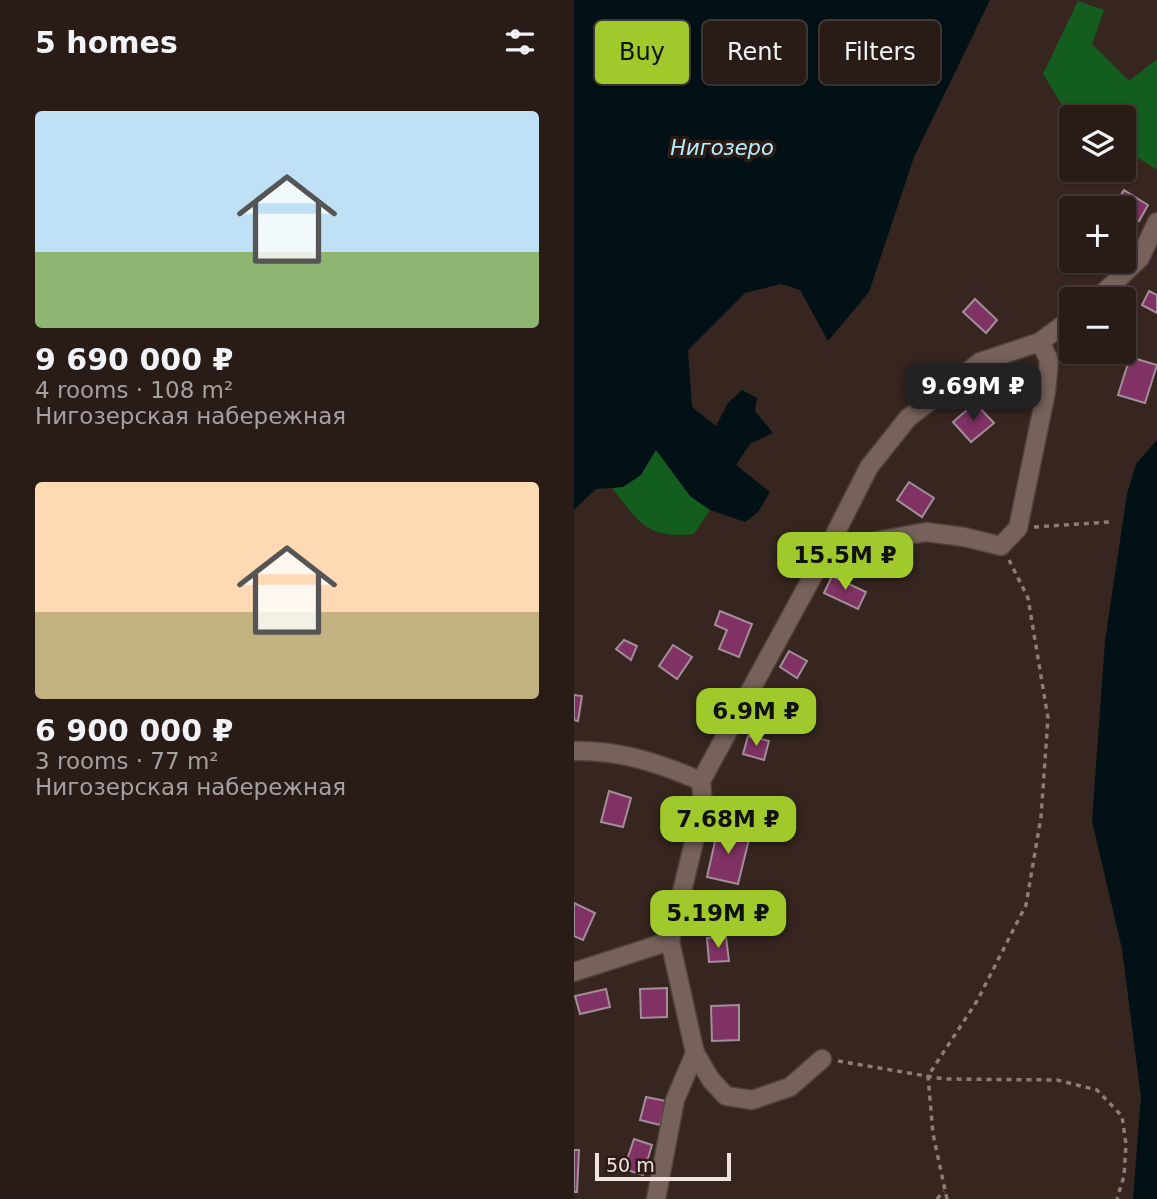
<!DOCTYPE html>
<meta charset="utf-8">
<style>
body{margin:0;font-family:"DejaVu Sans",sans-serif;background:#352924;color:#f1f3f6;height:100vh;display:flex;flex-direction:column;font-size:26px;white-space:nowrap}
*{box-sizing:border-box;margin:0}
p{font-size:23px;color:#a5a1a1}
.icon{flex:none;width:38px;height:38px;fill:none;stroke:currentColor;stroke-width:2;stroke-linecap:round;stroke-linejoin:round}
.map{position:relative;flex:1;overflow:hidden}
.panel{display:flex;flex-direction:column;background:#291c17;width:574px}
.panel>*{flex:none}
.hud{position:absolute;left:21px;top:21px;width:457px;height:63px;display:flex;gap:14px}
.controls{position:absolute;left:485px;top:105px;display:grid;gap:14px}
.controls a{display:grid;place-items:center;width:77px;height:77px;border-radius:7px;background:#291c17;box-shadow:0 2px 5px #0004,0 0 0 2px #453a36;font-size:35px}
.scale{position:absolute;left:21px;bottom:18px;width:136px;box-sizing:border-box;padding-left:7px;border:4px solid #efe3df;border-top:0;font-size:19px;line-height:24px;white-space:nowrap;color:#efe3df;-webkit-text-stroke:5px #2d1c16;paint-order:stroke}
.price{position:absolute;translate:-50% -60px;padding:0 16px;border-radius:14px;background:#a0c92b;color:#111;font-size:23px;line-height:46px;filter:drop-shadow(0 2px 4px #0008)}
.price::after{content:'';position:absolute;left:50%;top:42px;width:21px;height:16px;margin-left:-10px;background:inherit;clip-path:polygon(0 0,100% 0,50% 100%)}
.price.selected{background:#222;color:#fff}
ul{padding:0;list-style:none}
li{display:grid;align-content:center;gap:14px;height:371px;padding:0 35px}
li span{display:grid;place-items:center;height:217px;border-radius:7px;color:#555}
li>.icon{margin-inline-start:auto}
span .icon{width:126px;height:126px;fill:#fffc;stroke-width:1}
li b{font-size:30px}
h2{display:flex;justify-content:space-between;align-items:center;height:84px;padding:0 35px;font-size:30px}
.tag{padding:0 24px;border-radius:7px;background:#291c17;box-shadow:0 2px 5px #0004,0 0 0 2px #453a36;font-size:24px;line-height:63px}
.tag.selected{background:#a0c92b;color:#111}
main{display:flex;flex:1;min-height:0}
.map>svg:first-child{display:block}
.green{fill:#135d1e}
.water{fill:#021115}
.building{fill:#813265;stroke:#a28e99;stroke-width:2}
.lines{fill:none;stroke-linecap:round;stroke-linejoin:round}
.minor-casing{stroke:#50413c;stroke-width:21}
.path{stroke:#8c7d77;stroke-width:3.5;stroke-dasharray:5 5;stroke-linecap:butt}
.minor{stroke:#76625a;stroke-width:18}
.labels{text-anchor:middle;stroke-width:7;stroke-linejoin:round;paint-order:stroke}
.water-label{font-size:21px;font-style:italic;fill:#b5f0fe;stroke:#2d1c16}
</style>
<main>
<section class="panel">
<h2>5 homes<svg class="icon" aria-label="filters" viewBox="0 0 24 24"><path d="M4 7h16M4 17h16"/><circle cx="9" cy="7" r="2"/><circle cx="15" cy="17" r="2"/></svg></h2>
<ul>
<li><span style="background:linear-gradient(#bfe0f5 65%,#8fb573 0)"><svg class="icon" aria-label="home" viewBox="0 0 24 24"><path d="M3 11l9-7 9 7M6 9v11h12V9"/></svg></span><div><b>9 690 000 ₽</b><p>4 rooms · 108 m²</p><p>Нигозерская набережная</p></div></li>
<li><span style="background:linear-gradient(#ffd9b3 60%,#c2b280 0)"><svg class="icon" aria-label="home" viewBox="0 0 24 24"><path d="M3 11l9-7 9 7M6 9v11h12V9"/></svg></span><div><b>6 900 000 ₽</b><p>3 rooms · 77 m²</p><p>Нигозерская набережная</p></div></li>
</ul>
</section>
<div class="map">
<svg width="583" height="1199" viewBox="0 0 583 1199">
<rect width="100%" height="100%" fill="#37261f"/>
<g class="green">
<polygon points="504,1 530,10 518,44 555,81 583,59 583,170 550,149 550,117 500,117 493,113 469,74"/>
<path d="M82 450 116 495 136 510 120 534C72 539 65 522 38 488L49 487Z"/>
</g>
<g class="water">
<polygon points="0,0 416,0 340,157 295,292 254,341 226,290 207,284 171,293 114,350 118,407 142,426 154,403 168,390 183,398 181,411 199,433 176,444 162,465 196,492 184,512 171,522 136,510 116,496 82,450 67,475 49,487 22,489 0,510"/>
<polygon points="583,440 583,1199 559,1199 567,1097 548,949 518,821 531,641 553,494 562,464"/>
</g>
<g class="building">
<polygon points="550,190 574,205 565,221 550,211 550,208 540,206"/>
<polygon points="575,291 583,295 583,313 568,305"/>
<polygon points="401,299 423,320 412,333 389,312"/>
<polygon points="556,357 583,365 571,403 544,395"/>
<polygon points="401,403 420,423 397,442 379,422"/>
<polygon points="335,482 360,498 348,517 323,500"/>
<polygon points="258,576 292,592 284,609 250,593"/>
<polygon points="146,611 178,624 165,657 145,649 153,630 141,625"/>
<polygon points="50,640 63,646 57,660 42,649"/>
<polygon points="99,645 118,657 103,679 85,666"/>
<polygon points="215,651 233,661 223,678 206,667"/>
<polygon points="0,695 8,696 4,721 0,720"/>
<polygon points="174,736 195,741 190,760 169,754"/>
<polygon points="35,791 57,798 49,827 27,822"/>
<polygon points="144,828 176,835 164,884 133,877"/>
<polygon points="0,903 21,913 9,940 0,936"/>
<polygon points="152,937 155,961 135,962 133,938"/>
<polygon points="93,988 93,1017 67,1018 66,989"/>
<polygon points="32,989 36,1007 6,1014 1,996"/>
<polygon points="165,1005 165,1040 138,1041 137,1006"/>
<polygon points="72,1097 92,1101 86,1125 66,1120"/>
<polygon points="60,1139 78,1145 69,1175 50,1169"/>
<polygon points="0,1150 5,1150 3,1192 0,1192"/>
</g>
<g class="lines">
<defs>
<g id="minor">
<polyline points="523,299 566,258 583,222"/>
<polyline points="253,550 352,532 390,537 427,546 444,528 472,392 475,360 466,342"/>
<path d="M0 751C47 750 84 763 127 781"/>
<polyline points="0,972 96,941"/>
<polyline points="121,1053 137,1080 152,1096 178,1100 216,1087 248,1059"/>
<polyline points="82,1199 101,1100 121,1053 96,941 129,805 127,781 253,550 295,467 334,418 406,362 466,342 497,319"/>
</g>
</defs>
<use href="#minor" class="minor-casing"/>
<g class="path">
<polyline points="460,527 535,522"/>
<polyline points="264,1061 370,1079 483,1080 523,1090 548,1116 552,1144 550,1176 543,1199"/>
<polyline points="363,1199 370,1191"/>
<polyline points="373,1199 359,1134 354,1076 403,1001 452,905 467,817 474,718 454,598 435,560"/>
</g>
<use href="#minor" class="minor"/>
</g>
<g class="labels">
<g class="water-label">
<text x="148" y="155">Нигозеро</text>
</g>
</g>
</svg>
<div class="controls">
<a><svg class="icon" aria-label="layers" viewBox="0 0 24 24"><path d="M12 4l9 5-9 5-9-5zM3 14l9 5 9-5"/></svg></a>
<a>+</a>
<a>−</a>
</div>
<div class="scale">50 m</div>
<b class="price selected" style="left:399px;top:423px">9.69M ₽</b>
<b class="price" style="left:271px;top:592px">15.5M ₽</b>
<b class="price" style="left:182px;top:748px">6.9M ₽</b>
<b class="price" style="left:154px;top:856px">7.68M ₽</b>
<b class="price" style="left:144px;top:950px">5.19M ₽</b>
<div class="hud">
<a class="tag selected">Buy</a>
<a class="tag">Rent</a>
<a class="tag">Filters</a>
</div>
</div>
</main>
